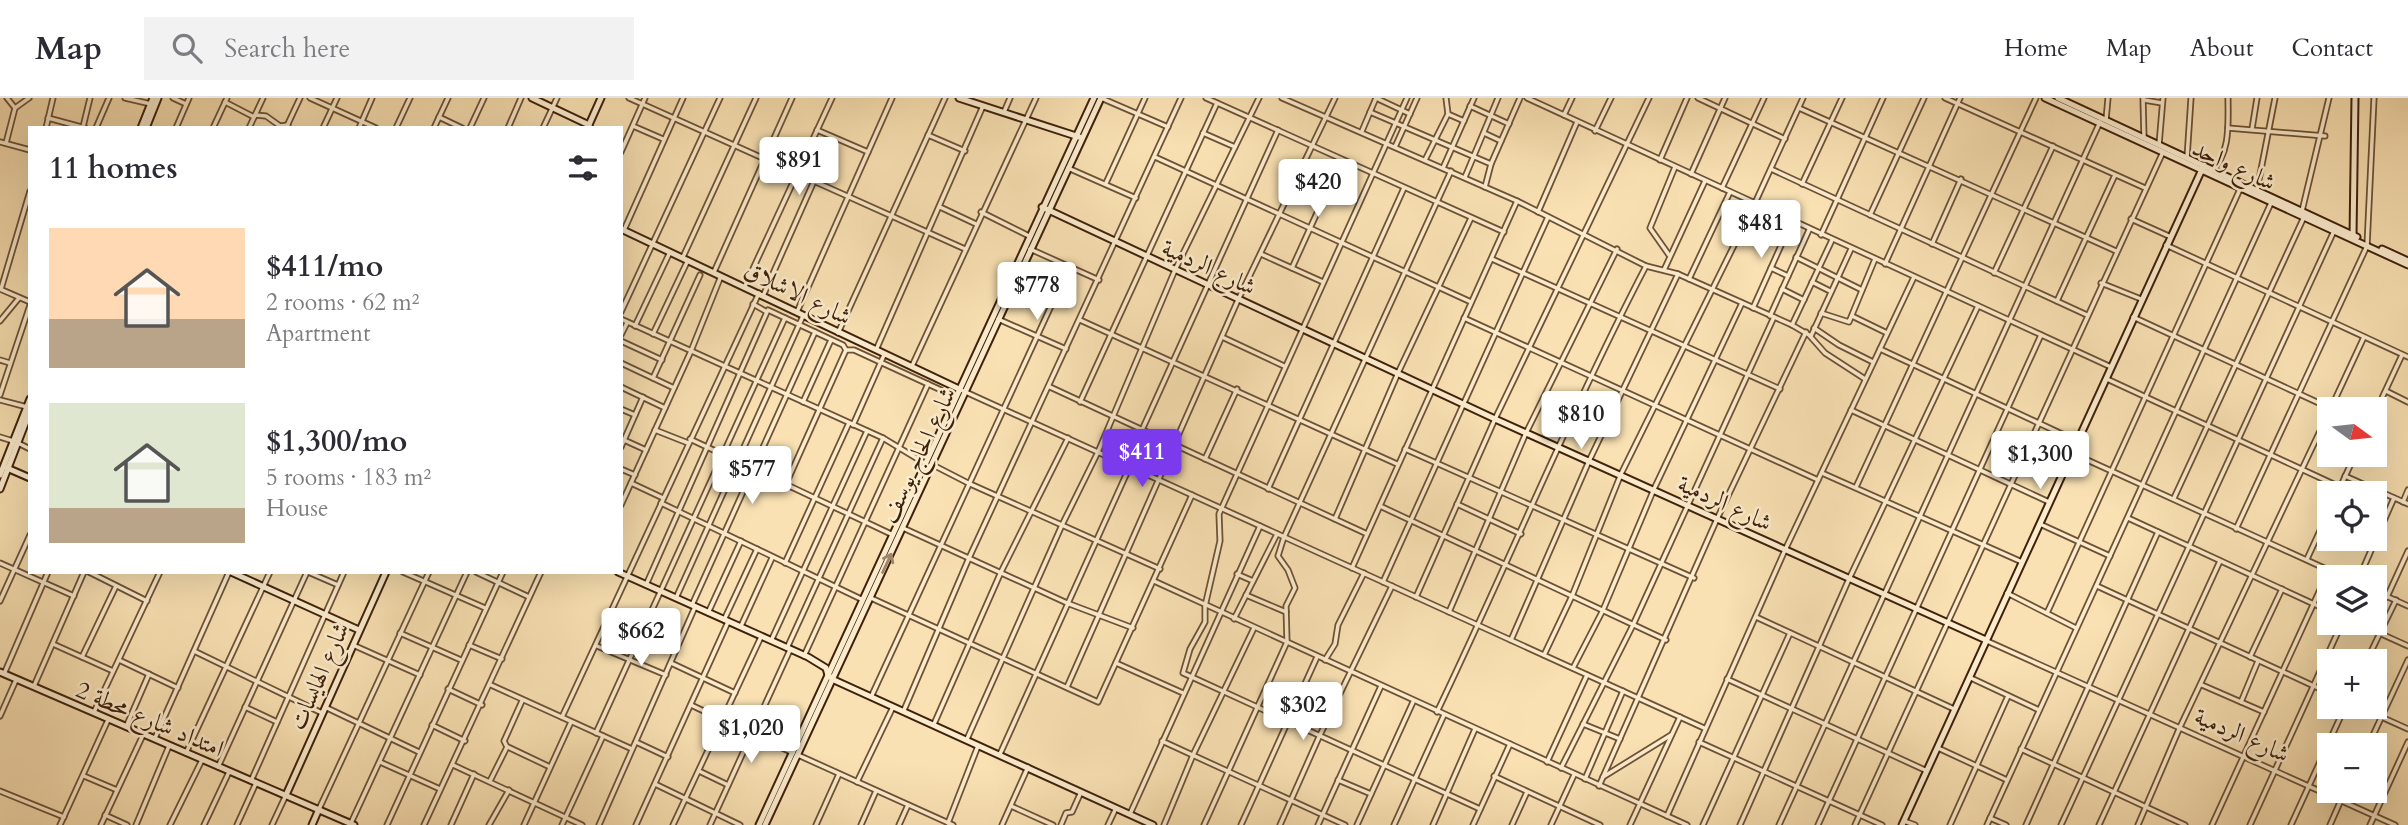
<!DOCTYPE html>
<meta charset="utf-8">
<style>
body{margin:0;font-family:Cardo,Amiri,serif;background:#f2f2f3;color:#2b2b33;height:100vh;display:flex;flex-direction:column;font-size:26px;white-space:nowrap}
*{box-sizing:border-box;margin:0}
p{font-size:23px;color:#7c7c81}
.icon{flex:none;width:38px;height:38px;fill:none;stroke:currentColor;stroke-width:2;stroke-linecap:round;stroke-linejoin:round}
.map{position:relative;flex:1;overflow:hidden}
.drawer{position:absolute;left:28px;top:28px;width:595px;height:448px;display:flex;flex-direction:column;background:#fff;border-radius:0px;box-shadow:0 7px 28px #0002}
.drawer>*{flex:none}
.needle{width:46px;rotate:105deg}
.buttons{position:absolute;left:2317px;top:299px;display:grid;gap:14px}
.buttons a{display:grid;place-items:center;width:70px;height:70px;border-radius:0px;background:#fff;box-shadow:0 7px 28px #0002;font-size:35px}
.price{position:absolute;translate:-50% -60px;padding:0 16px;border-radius:7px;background:#fff;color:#222;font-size:23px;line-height:46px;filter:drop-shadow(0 2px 4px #0008)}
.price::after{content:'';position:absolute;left:50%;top:42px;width:21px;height:16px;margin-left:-10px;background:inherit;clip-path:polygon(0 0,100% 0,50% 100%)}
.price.on{background:#7c3aed;color:#fff}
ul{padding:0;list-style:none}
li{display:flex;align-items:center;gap:21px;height:175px;padding:0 21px}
li span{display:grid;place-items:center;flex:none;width:196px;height:140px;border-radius:0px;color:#555}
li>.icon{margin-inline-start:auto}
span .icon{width:84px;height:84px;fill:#fffc;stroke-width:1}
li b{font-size:30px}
h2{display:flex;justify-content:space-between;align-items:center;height:84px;padding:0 21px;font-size:30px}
header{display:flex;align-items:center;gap:42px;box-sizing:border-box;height:98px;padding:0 35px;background:#fff;border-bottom:2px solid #e1e1e2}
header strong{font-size:33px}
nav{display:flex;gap:38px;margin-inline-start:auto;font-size:24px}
.search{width:490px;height:63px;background:#f2f2f3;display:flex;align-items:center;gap:18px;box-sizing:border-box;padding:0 24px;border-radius:0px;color:#7c7c81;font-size:26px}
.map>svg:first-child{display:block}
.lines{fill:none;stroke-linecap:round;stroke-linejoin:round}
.street-casing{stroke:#6e5135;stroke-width:7}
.secondary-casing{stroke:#3f210b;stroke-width:9}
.street{stroke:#fbecce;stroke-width:3.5}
.secondary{stroke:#fbecce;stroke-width:5}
.oneway{stroke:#9d866c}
.labels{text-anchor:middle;stroke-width:5;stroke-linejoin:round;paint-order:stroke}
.street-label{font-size:24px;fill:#3f210b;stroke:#fbecce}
</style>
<header>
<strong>Map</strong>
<div class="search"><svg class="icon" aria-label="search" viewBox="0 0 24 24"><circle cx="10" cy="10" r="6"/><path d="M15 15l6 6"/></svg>Search here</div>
<nav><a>Home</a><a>Map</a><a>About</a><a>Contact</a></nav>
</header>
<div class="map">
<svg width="2408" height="727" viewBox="0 0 2408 727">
<rect width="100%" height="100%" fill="#f9e1b3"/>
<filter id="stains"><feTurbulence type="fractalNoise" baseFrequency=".00286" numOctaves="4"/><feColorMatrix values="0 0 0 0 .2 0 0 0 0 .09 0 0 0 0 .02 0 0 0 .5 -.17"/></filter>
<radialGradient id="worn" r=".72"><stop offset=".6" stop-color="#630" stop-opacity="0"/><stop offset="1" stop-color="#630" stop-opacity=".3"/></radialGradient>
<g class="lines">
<defs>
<g id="street">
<polyline points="7,0 15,10"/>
<polyline points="125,0 151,6"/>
<polyline points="173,0 186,6"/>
<polyline points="310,0 376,30"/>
<polyline points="629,0 965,151"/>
<polyline points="1101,0 1168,29"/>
<polyline points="1206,0 1504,134"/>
<polyline points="1282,0 1517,103 1646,168 1678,176 1792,227 1809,237 1825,255 1865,281"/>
<polyline points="1376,0 1410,16"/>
<polyline points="1407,0 1219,416 1220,443 1205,508 1205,524 1190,551 1183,575 1480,711"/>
<polyline points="1527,0 2111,269"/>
<polyline points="1698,0 1785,41"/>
<polyline points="1945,0 2145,90"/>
<polyline points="2143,0 2144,40"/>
<polyline points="2144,2 2162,5"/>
<polyline points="225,4 254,19"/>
<polyline points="1470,8 1509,26"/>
<polyline points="1799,10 2116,153"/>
<polyline points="1004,14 1010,0"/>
<polyline points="1370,14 1491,66"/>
<polyline points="1448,16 1464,23"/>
<polyline points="255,17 266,18 280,28 288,27"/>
<polyline points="1564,17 1572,0"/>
<polyline points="439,19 462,30"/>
<polyline points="48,20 85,30"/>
<polyline points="2106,22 2108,0"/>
<polyline points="633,28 663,41"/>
<polyline points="83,29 90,0"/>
<polyline points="46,30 53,0"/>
<polyline points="96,30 109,0"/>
<polyline points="176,30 189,0"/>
<polyline points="213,30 227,0"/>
<polyline points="249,30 263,0"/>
<polyline points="286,30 300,0"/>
<polyline points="323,30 337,0"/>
<polyline points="359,30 372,0"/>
<polyline points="396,30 410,0"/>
<polyline points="434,30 448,0"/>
<polyline points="470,30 484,0"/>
<polyline points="508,30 521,0"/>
<polyline points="543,30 557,0"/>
<polyline points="2228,30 2325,38"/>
<polyline points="2252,31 2257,0"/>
<polyline points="817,32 868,54"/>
<polyline points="1362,33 1376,0"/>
<polyline points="1595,33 1611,0"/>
<polyline points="1203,35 1235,49"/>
<polyline points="1484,35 1501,43"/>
<polyline points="928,37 965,53"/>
<polyline points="0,44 30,52"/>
<polyline points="6,45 15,10 29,0"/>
<polyline points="2159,47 2163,0"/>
<polyline points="1395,49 1417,0"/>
<polyline points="621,54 645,0"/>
<polyline points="1155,59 1471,204"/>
<polyline points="2187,60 2191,0"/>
<polyline points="1425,62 1448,16 1446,0"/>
<polyline points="1660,62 1687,0"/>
<polyline points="1068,70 1136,100"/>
<polyline points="1443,70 1474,0"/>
<polyline points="1771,71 2087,217"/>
<path d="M2211 73C2231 57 2228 24 2228 0"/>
<polyline points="1691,76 1725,0"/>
<polyline points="1465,79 1498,0"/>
<polyline points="1106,85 1145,0"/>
<polyline points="1802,86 1842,0"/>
<polyline points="1485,89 1491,66 1520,0"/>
<polyline points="1722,90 1764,0"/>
<polyline points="2257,92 2275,0"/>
<polyline points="940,109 976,126"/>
<polyline points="2302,113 2329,0"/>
<polyline points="981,114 1029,138"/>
<polyline points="1538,114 1577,24"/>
<polyline points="1870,117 1924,0"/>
<polyline points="2131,121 2171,139"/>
<polyline points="624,132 683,0"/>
<polyline points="1821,137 1883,0"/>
<polyline points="1932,146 1961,81"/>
<polyline points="2166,147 2408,259"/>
<polyline points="1030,151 1099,182"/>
<polyline points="1261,156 1323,184"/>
<polyline points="1669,157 1650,130 1675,69"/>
<polyline points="683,159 756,0"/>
<polyline points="1796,159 1862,192"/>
<polyline points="1492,161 1780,291"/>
<polyline points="1885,166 1960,0"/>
<polyline points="1292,170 1341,62"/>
<polyline points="1771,170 1788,178"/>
<polyline points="1664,172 1705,83"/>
<polyline points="714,174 792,0"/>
<polyline points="1994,175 2053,48"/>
<polyline points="1689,181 1730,94"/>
<polyline points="1812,184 1830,193"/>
<polyline points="2101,185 2141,201"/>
<polyline points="745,188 832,0"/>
<polyline points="0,191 30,204"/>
<polyline points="1,191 30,93"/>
<polyline points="1782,191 1804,202"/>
<polyline points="763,198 814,83"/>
<polyline points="2057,203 2115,77"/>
<polyline points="1753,210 1792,123"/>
<polyline points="768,212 843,247 846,252 854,252 941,292"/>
<polyline points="621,214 720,0"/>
<polyline points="797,214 892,0"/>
<polyline points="1821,215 1849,224 1875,161"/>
<polyline points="1770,218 1809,132"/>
<polyline points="1852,218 1887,235"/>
<polyline points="2133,219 2334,312"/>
<polyline points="1464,220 1818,382"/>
<polyline points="621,221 883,340 926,366"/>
<polyline points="998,221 1066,251"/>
<polyline points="1080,222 1397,366"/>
<polyline points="0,223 19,200"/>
<polyline points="1792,227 1832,142"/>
<polyline points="635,228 670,154"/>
<polyline points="1814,230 1839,247 1873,264"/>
<polyline points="838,235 945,0"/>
<polyline points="653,236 688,162"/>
<polyline points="621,237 627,225"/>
<polyline points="1811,238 1851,151"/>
<polyline points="1222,239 1284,268"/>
<polyline points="621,243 662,262"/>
<polyline points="1880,251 2077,343"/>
<polyline points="876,252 983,8"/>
<polyline points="0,262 10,265"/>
<polyline points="621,265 674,290"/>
<polyline points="912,268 1036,0"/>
<polyline points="653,280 700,177"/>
<polyline points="2107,281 2340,389"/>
<polyline points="621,289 665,310"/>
<polyline points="1050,289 1365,435"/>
<polyline points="959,291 1704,630"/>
<polyline points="2386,293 2408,304"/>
<polyline points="0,297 30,207"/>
<polyline points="0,302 27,309"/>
<polyline points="803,304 831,242"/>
<polyline points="1080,304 1217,5"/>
<polyline points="2331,310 2364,239"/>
<polyline points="621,311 635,317"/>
<polyline points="1851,312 2049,404"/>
<polyline points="2375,315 2402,257"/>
<polyline points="853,327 884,257"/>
<polyline points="655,332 688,345"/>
<polyline points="1142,332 1278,32"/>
<polyline points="0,339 13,343"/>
<polyline points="690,341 891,436"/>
<polyline points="624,342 646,352"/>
<polyline points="18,345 30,351"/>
<polyline points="621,349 643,299"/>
<polyline points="1405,351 1694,480"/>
<polyline points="2072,355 2346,480"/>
<polyline points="1205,361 1237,291"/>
<polyline points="933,367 968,385 1160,471"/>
<polyline points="621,371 635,377"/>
<polyline points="1822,375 2022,464"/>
<polyline points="2345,378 2408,406"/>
<polyline points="631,385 663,400"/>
<polyline points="786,386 846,252"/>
<polyline points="1856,389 2036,0"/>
<polyline points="1268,391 1404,90"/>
<polyline points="2337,396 2355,357"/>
<polyline points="2174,400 2304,119"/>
<polyline points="2403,404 2408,392"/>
<polyline points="661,405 861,501"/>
<polyline points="1457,406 1521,436"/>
<polyline points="621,407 691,253 721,178"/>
<polyline points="1380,408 1666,542"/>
<polyline points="2128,420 2329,513"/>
<polyline points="1335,421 1398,275 1471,120"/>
<polyline points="2040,426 2110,458"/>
<polyline points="903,430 1067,505 1133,530"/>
<polyline points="2236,431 2367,148 2374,0"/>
<polyline points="2307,461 2329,413"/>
<polyline points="0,465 74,498"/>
<polyline points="785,465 849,325"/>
<polyline points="1352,470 1517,103"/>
<polyline points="89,474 147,503"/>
<polyline points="308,474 338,487"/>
<polyline points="403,474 485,510"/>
<polyline points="476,474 529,499"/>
<polyline points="1237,476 1253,483"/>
<polyline points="2359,480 2394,400"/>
<polyline points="1154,483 1687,727"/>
<polyline points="1383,484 1548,119"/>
<polyline points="646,487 767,214 753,206"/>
<polyline points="2097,488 2329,595"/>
<polyline points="2375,493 2408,508"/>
<polyline points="2007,495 2076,530"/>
<polyline points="1246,497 1286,514"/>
<polyline points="1416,499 1495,321 1649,0"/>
<polyline points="2387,499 2408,453"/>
<polyline points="676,500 803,218"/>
<polyline points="871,500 1098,604 1192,397"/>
<polyline points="0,503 30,437"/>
<polyline points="692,507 815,234"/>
<polyline points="1449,514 1526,335 1617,151"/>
<polyline points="708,515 741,443"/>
<polyline points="2047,515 2241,89"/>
<polyline points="1756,519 1954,611"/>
<polyline points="1234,521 1277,436"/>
<polyline points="724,522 757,451"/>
<polyline points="2357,525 2408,548"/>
<polyline points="741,528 772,460"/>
<polyline points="400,535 461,562"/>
<polyline points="1511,542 1589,363 1678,176"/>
<polyline points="771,543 867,333"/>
<polyline points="1987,543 2395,727"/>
<polyline points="53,546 113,573"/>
<polyline points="353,547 420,577"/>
<polyline points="469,547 502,561"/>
<polyline points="597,548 666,577"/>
<polyline points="787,550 883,340"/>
<polyline points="194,553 322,615"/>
<polyline points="1544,557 1572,498 1621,376 1755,105 1803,0"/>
<polyline points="804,558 928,286"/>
<polyline points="82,559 116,488"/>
<polyline points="2250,559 2282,491"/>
<polyline points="119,562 178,590"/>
<polyline points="1325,562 1335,546 1338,527 1364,475"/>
<polyline points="2366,564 2396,502"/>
<polyline points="671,565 735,595"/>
<polyline points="1116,565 1183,595"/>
<polyline points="1573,570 1603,512 1654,391 1742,205"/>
<polyline points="4,576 48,474"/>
<polyline points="1971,580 2039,612"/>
<polyline points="1727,581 1927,673"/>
<polyline points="491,587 632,651"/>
<polyline points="2202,587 2264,614"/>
<polyline points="34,588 84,474"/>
<polyline points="1067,589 1238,202 1335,0"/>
<polyline points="448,591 482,607"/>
<polyline points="872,597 1069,169"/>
<polyline points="2241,604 2258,563"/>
<polyline points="691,607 793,655"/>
<polyline points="245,609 277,624"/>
<polyline points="325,609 419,654"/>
<polyline points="2359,609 2408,631"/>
<polyline points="904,612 969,460 1181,0"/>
<polyline points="94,614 160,474"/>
<path d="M1437 614C1508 466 1570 314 1646 168"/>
<polyline points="0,618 16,582"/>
<polyline points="562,619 759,195"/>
<polyline points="934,626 1001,474 1068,340"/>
<polyline points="1583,626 1620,641"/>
<polyline points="432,627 465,643"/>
<polyline points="126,629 149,576"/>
<polyline points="596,635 785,220"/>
<polyline points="155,640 229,474"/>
<polyline points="967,641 1062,427 1098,354 1175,172 1259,0"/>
<polyline points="1162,643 1345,727"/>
<polyline points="636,644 668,659"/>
<polyline points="1699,644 1882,727"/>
<polyline points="2368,648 2408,562"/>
<polyline points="508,649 550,669"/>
<polyline points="1938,650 2007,682"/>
<polyline points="2021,651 2185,727"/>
<polyline points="186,655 270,474"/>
<polyline points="1000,656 1130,368"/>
<polyline points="798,657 953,727"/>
<polyline points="380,664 440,691"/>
<polyline points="1547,664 1587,577"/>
<polyline points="453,667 582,727"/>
<polyline points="218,669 307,474"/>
<polyline points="1561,670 1633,527 1774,219"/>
<polyline points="699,673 728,687"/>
<polyline points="84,678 117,692"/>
<polyline points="1494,678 1600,727"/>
<polyline points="1603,679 1671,637"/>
<polyline points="1585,681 1623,593"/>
<polyline points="1338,682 1371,696"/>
<polyline points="251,683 344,474"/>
<polyline points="490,683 507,649 504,643 522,603"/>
<polyline points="857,684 893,609"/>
<polyline points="655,686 740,727"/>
<polyline points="1599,688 1717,421 1806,234"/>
<polyline points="0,693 64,719"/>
<polyline points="1011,708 1053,727"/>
<polyline points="319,711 429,474"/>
<polyline points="1130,716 1260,428"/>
<polyline points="105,717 127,727"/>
<polyline points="1667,718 1785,452 1914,179"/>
<polyline points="1990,720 2006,727"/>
<polyline points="1904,723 1915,727"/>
<polyline points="351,725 467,474"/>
<polyline points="948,725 978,648"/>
<polyline points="60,727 108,622"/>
<polyline points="101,727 143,637"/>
<polyline points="136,727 169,648"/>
<polyline points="170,727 202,662"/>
<polyline points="204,727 229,674"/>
<polyline points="237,727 256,685"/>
<polyline points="272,727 286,697"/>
<polyline points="387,727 503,474"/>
<polyline points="424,727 541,474"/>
<polyline points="451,727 474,676"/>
<polyline points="489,727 509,692"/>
<polyline points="524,727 571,624"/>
<polyline points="562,727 603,638"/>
<polyline points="599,727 695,509"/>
<polyline points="636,727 728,524"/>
<polyline points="673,727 761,539"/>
<polyline points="710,727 790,552"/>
<polyline points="816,727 839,676"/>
<polyline points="861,727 876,693"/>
<polyline points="899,727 908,707"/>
<polyline points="1002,727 1028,669"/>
<polyline points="1061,727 1066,715 1072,714 1081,694"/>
<polyline points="1108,727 1116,710"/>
<polyline points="1164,727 1193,657 1254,530"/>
<polyline points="1204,727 1287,544 1286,508 1295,490 1288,472 1278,458 1284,439 1451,73"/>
<polyline points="1241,727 1317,559"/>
<polyline points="1280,727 1319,639 1392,488"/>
<polyline points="1318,727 1381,588"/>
<polyline points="1357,727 1413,604"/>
<polyline points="1394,727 1444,617"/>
<polyline points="1433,727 1475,631"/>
<polyline points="1473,727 1510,646"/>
<polyline points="1512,727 1527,694"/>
<polyline points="1551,727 1574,677"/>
<polyline points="1630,727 1680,619"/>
<polyline points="1703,727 1790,535"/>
<polyline points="1740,727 1849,481 1978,208"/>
<polyline points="1779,727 2100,24"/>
<polyline points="1818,727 2041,237"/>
<polyline points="1855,727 2163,54"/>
<polyline points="1950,727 2008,598"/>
<polyline points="1987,727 2271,105"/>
<polyline points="2026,727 2158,434"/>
<polyline points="2061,727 2334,133"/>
<polyline points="2099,727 2220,463"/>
<polyline points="2138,727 2180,629 2329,314"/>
<polyline points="2212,727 2329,472"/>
<polyline points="2250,727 2342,525"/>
<polyline points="2291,727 2345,609"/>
<polyline points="2330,727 2345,693"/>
<polyline points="2370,727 2408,644"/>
</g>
<g id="secondary">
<polyline points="532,0 589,27"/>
<polyline points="959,0 1079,39"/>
<polyline points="2045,0 2408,167"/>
<polyline points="2058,0 2357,139"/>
<polyline points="588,29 601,0"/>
<polyline points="141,30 153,0"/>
<polyline points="146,30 158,0"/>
<polyline points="1042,109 1495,321 1986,542"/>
<polyline points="621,131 959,291"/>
<polyline points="2353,138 2355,0"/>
<polyline points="2382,151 2408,163"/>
<polyline points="7,370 30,380"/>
<polyline points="0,377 30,301"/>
<polyline points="0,391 30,313"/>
<polyline points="231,474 359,532"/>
<polyline points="618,474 808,559 826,570 828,577 834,582 1153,727"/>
<polyline points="0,574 354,727"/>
<polyline points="286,697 386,474"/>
<polyline points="312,727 319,711"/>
<polyline points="759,727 1094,0"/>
<polyline points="765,727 1101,0"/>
<polyline points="1902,727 2204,67"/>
</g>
</defs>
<use href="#street" class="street-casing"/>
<use href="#secondary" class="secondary-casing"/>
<use href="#street" class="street"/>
<use href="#secondary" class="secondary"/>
</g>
<defs><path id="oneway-shaft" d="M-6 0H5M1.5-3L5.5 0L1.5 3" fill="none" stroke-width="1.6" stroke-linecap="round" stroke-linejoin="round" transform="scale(1.75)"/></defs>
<use class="oneway" href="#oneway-shaft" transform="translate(887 465) rotate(-65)"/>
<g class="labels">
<g class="street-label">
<text transform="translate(2234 67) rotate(25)" y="8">شارع واحد</text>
<text transform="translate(1209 169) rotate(25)" y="8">شارع الردمية</text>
<text transform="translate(798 195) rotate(26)" y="8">شارع الاشلاق</text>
<text transform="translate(918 357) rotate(-65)" y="8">شارع الحاج يوسف</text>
<text transform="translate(1725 405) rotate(25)" y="8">شارع الردمية</text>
<text transform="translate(319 578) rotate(-66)" y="8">شارع الهايسات</text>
<text transform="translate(150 621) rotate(23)" y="8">امتداد شارع محطة 2</text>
<text transform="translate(2242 637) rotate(24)" y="8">شارع الردمية</text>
</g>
</g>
<rect width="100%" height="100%" filter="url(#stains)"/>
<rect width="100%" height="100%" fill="url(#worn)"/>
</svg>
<div class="buttons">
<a><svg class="needle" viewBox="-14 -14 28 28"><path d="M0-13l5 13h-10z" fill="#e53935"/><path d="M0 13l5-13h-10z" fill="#7c7c81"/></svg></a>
<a><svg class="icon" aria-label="locate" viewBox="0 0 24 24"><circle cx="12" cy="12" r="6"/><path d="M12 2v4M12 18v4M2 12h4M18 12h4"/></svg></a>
<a><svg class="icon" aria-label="layers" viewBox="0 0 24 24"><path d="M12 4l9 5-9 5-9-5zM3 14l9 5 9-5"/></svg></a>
<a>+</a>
<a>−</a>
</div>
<b class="price" style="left:799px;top:99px">$891</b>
<b class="price" style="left:1318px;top:121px">$420</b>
<b class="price" style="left:1761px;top:162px">$481</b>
<b class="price" style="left:1037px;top:224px">$778</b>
<b class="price" style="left:1581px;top:353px">$810</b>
<b class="price on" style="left:1142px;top:391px">$411</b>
<b class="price" style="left:2040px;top:393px">$1,300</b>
<b class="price" style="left:752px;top:408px">$577</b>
<b class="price" style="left:641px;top:570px">$662</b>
<b class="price" style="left:1303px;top:644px">$302</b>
<b class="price" style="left:751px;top:667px">$1,020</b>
<section class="drawer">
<h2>11 homes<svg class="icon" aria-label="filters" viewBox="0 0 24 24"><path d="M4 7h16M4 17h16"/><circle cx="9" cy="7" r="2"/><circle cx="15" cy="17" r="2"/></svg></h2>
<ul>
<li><span style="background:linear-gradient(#ffd9b3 65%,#b9a48a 0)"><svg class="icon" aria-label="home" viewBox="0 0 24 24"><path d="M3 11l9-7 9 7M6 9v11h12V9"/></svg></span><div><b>$411/mo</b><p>2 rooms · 62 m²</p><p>Apartment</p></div></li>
<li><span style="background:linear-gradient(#dfe7d0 75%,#b9a48a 0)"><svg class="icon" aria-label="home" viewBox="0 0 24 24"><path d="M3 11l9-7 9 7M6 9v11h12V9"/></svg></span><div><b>$1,300/mo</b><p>5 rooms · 183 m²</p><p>House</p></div></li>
</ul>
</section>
</div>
